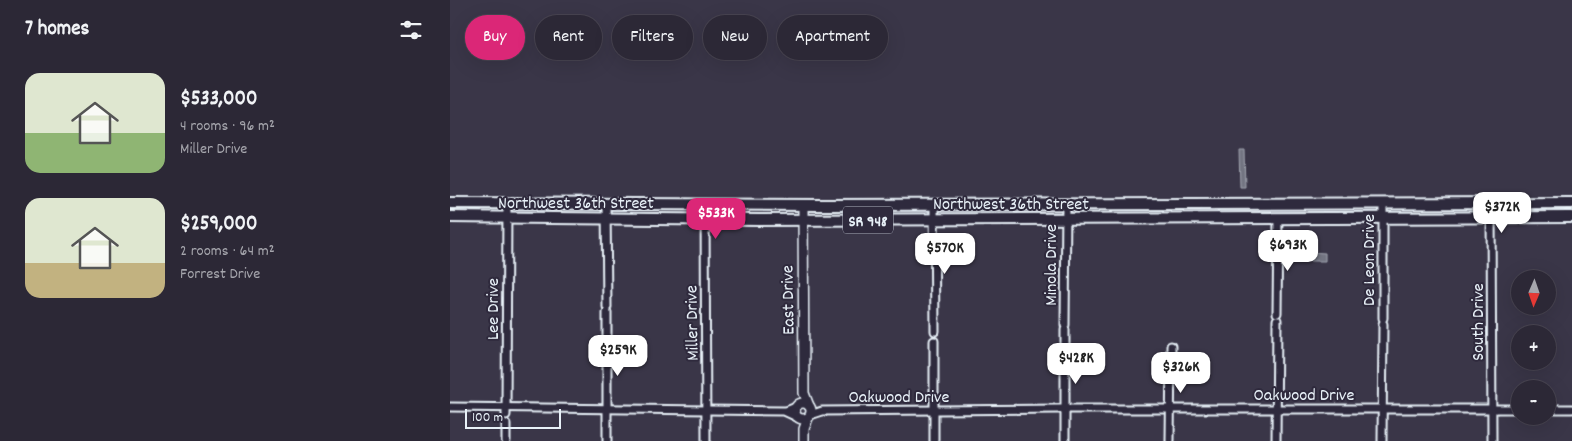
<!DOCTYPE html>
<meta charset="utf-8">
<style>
body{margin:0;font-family:Dekko,sans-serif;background:#34303e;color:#f1f3f6;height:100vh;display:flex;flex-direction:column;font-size:19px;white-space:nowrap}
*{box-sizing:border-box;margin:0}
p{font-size:16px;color:#a6a6ad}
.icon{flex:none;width:28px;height:28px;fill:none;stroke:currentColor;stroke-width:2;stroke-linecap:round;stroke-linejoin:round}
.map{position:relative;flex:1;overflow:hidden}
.drawer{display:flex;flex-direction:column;background:#2c2836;width:450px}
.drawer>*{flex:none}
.banner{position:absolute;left:15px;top:15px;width:475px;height:45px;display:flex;gap:10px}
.needle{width:32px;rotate:182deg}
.fabs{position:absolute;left:1061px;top:270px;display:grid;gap:10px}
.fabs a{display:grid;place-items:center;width:45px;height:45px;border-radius:50%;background:#2c2836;box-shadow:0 5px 20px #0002,0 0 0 1px #484451;font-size:25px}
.scale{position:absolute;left:15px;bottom:12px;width:96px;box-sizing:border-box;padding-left:5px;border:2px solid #e8f1f8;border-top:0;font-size:14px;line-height:18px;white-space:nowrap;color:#e8f1f8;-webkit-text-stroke:4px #2f2a3d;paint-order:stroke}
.price{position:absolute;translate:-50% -42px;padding:0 11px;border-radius:10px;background:#fff;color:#222;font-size:16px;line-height:32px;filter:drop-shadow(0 1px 2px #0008)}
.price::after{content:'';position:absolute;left:50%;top:30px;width:15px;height:11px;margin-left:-8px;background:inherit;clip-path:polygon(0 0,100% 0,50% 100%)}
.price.on{background:#db2777;color:#fff}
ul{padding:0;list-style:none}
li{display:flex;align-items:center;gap:15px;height:125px;padding:0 25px}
li span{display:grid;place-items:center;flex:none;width:140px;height:100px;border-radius:15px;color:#555}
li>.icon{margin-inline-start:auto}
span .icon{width:60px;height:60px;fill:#fffc;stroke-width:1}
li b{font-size:21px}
h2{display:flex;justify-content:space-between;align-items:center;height:60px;padding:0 25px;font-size:21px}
.pill{padding:0 18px;border-radius:22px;background:#2c2836;box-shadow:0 5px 20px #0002,0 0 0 1px #484451;font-size:18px;line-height:45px}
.pill.on{background:#db2777;color:#fff}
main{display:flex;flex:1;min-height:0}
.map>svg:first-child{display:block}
.water{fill:#737482;stroke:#a2a6b1}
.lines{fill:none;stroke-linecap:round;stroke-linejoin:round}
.minor-casing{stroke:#e8f1f8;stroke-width:11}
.tertiary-casing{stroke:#e8f1f8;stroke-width:12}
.primary-casing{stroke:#e8f1f8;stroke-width:14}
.minor{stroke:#2f2a3d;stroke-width:7}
.tertiary{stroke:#2f2a3d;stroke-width:9}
.primary{stroke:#2f2a3d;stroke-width:10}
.labels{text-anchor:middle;stroke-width:4;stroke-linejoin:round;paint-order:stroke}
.shield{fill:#2f2a3d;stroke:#b0b5c0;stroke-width:1}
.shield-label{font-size:16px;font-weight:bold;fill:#e8f1f8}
.street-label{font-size:18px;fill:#e8f1f8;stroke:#2f2a3d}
</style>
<main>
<section class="drawer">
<h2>7 homes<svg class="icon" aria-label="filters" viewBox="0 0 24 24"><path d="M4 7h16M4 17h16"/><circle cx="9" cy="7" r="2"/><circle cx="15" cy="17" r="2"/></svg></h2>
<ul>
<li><span style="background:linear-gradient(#dfe7d0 60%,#8fb573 0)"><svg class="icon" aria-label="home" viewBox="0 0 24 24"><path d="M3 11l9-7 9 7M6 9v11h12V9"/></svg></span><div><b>$533,000</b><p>4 rooms · 96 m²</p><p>Miller Drive</p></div></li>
<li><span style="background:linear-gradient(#dfe7d0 65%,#c2b280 0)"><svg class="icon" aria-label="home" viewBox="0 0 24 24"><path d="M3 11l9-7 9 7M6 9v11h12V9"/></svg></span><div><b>$259,000</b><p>2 rooms · 64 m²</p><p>Forrest Drive</p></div></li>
</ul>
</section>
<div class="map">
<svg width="1122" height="441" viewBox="0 0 1122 441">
<rect width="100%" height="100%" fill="#3a3648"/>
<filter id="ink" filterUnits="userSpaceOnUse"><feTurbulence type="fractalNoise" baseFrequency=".02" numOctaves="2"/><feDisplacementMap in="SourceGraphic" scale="10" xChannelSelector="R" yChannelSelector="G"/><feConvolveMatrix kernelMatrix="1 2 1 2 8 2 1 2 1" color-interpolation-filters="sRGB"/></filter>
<g filter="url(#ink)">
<g class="water">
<polygon points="789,150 794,150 795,187 790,187"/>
<polygon points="858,252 875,253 875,261 858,261"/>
</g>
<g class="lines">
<defs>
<g id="minor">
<polyline points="1041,203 1042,441"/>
<polyline points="156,204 157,307"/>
<polyline points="255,205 256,441"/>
<polyline points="484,205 485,331"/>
<polyline points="157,313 157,441"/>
<polyline points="827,313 828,218"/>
<polyline points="933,318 933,203"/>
<polyline points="615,325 616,204"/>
<polyline points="615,330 615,441"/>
<polyline points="484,341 484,441"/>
<polyline points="0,407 334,411 347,417"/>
<polyline points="1098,409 1122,409"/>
<polyline points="336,411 346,407"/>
<polyline points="56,415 57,204"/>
<polyline points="360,415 372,411 609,409 1070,409"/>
<polyline points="56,441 56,424"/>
<polyline points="720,441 721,346"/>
<polyline points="826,441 827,320"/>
<polyline points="932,441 933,324"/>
</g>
<g id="tertiary">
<polyline points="353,205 354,393 359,406"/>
<circle cx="353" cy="411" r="8"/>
<polyline points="354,441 354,429 358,418"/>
</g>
<g id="primary">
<polyline points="0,203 372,205 1122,203"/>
<polyline points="0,217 309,220 1122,217"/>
</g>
</defs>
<use href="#minor" class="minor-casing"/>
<use href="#tertiary" class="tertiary-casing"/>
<use href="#primary" class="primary-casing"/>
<use href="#minor" class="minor"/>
<use href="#tertiary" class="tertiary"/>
<use href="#primary" class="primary"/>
</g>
</g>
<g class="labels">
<rect class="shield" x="393" y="206.5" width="50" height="27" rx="4"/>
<g class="shield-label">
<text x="418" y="226">SR 948</text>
</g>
<g class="street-label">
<text x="126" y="208">Northwest 36th Street</text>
<text x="561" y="209">Northwest 36th Street</text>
<text transform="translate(918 260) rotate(-90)" y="6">De Leon Drive</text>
<text transform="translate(600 265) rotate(-90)" y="6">Minola Drive</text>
<text transform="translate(337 300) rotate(-91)" y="6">East Drive</text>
<text transform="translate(42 309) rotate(-90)" y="6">Lee Drive</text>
<text transform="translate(1027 322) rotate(-90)" y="6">South Drive</text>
<text transform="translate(241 323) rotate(-91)" y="6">Miller Drive</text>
<text x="854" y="400">Oakwood Drive</text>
<text x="449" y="402">Oakwood Drive</text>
</g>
</g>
</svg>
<div class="fabs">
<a><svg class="needle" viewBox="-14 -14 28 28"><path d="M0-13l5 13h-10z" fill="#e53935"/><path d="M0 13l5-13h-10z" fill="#a6a6ad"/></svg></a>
<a>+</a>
<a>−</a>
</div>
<div class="scale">100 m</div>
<b class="price" style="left:1052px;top:234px">$372K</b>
<b class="price on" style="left:266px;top:240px">$533K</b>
<b class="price" style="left:838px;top:272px">$693K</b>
<b class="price" style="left:495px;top:275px">$570K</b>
<b class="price" style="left:168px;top:377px">$259K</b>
<b class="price" style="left:626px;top:385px">$428K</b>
<b class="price" style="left:731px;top:394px">$326K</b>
<div class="banner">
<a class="pill on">Buy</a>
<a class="pill">Rent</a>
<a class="pill">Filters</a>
<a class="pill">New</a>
<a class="pill">Apartment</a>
</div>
</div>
</main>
